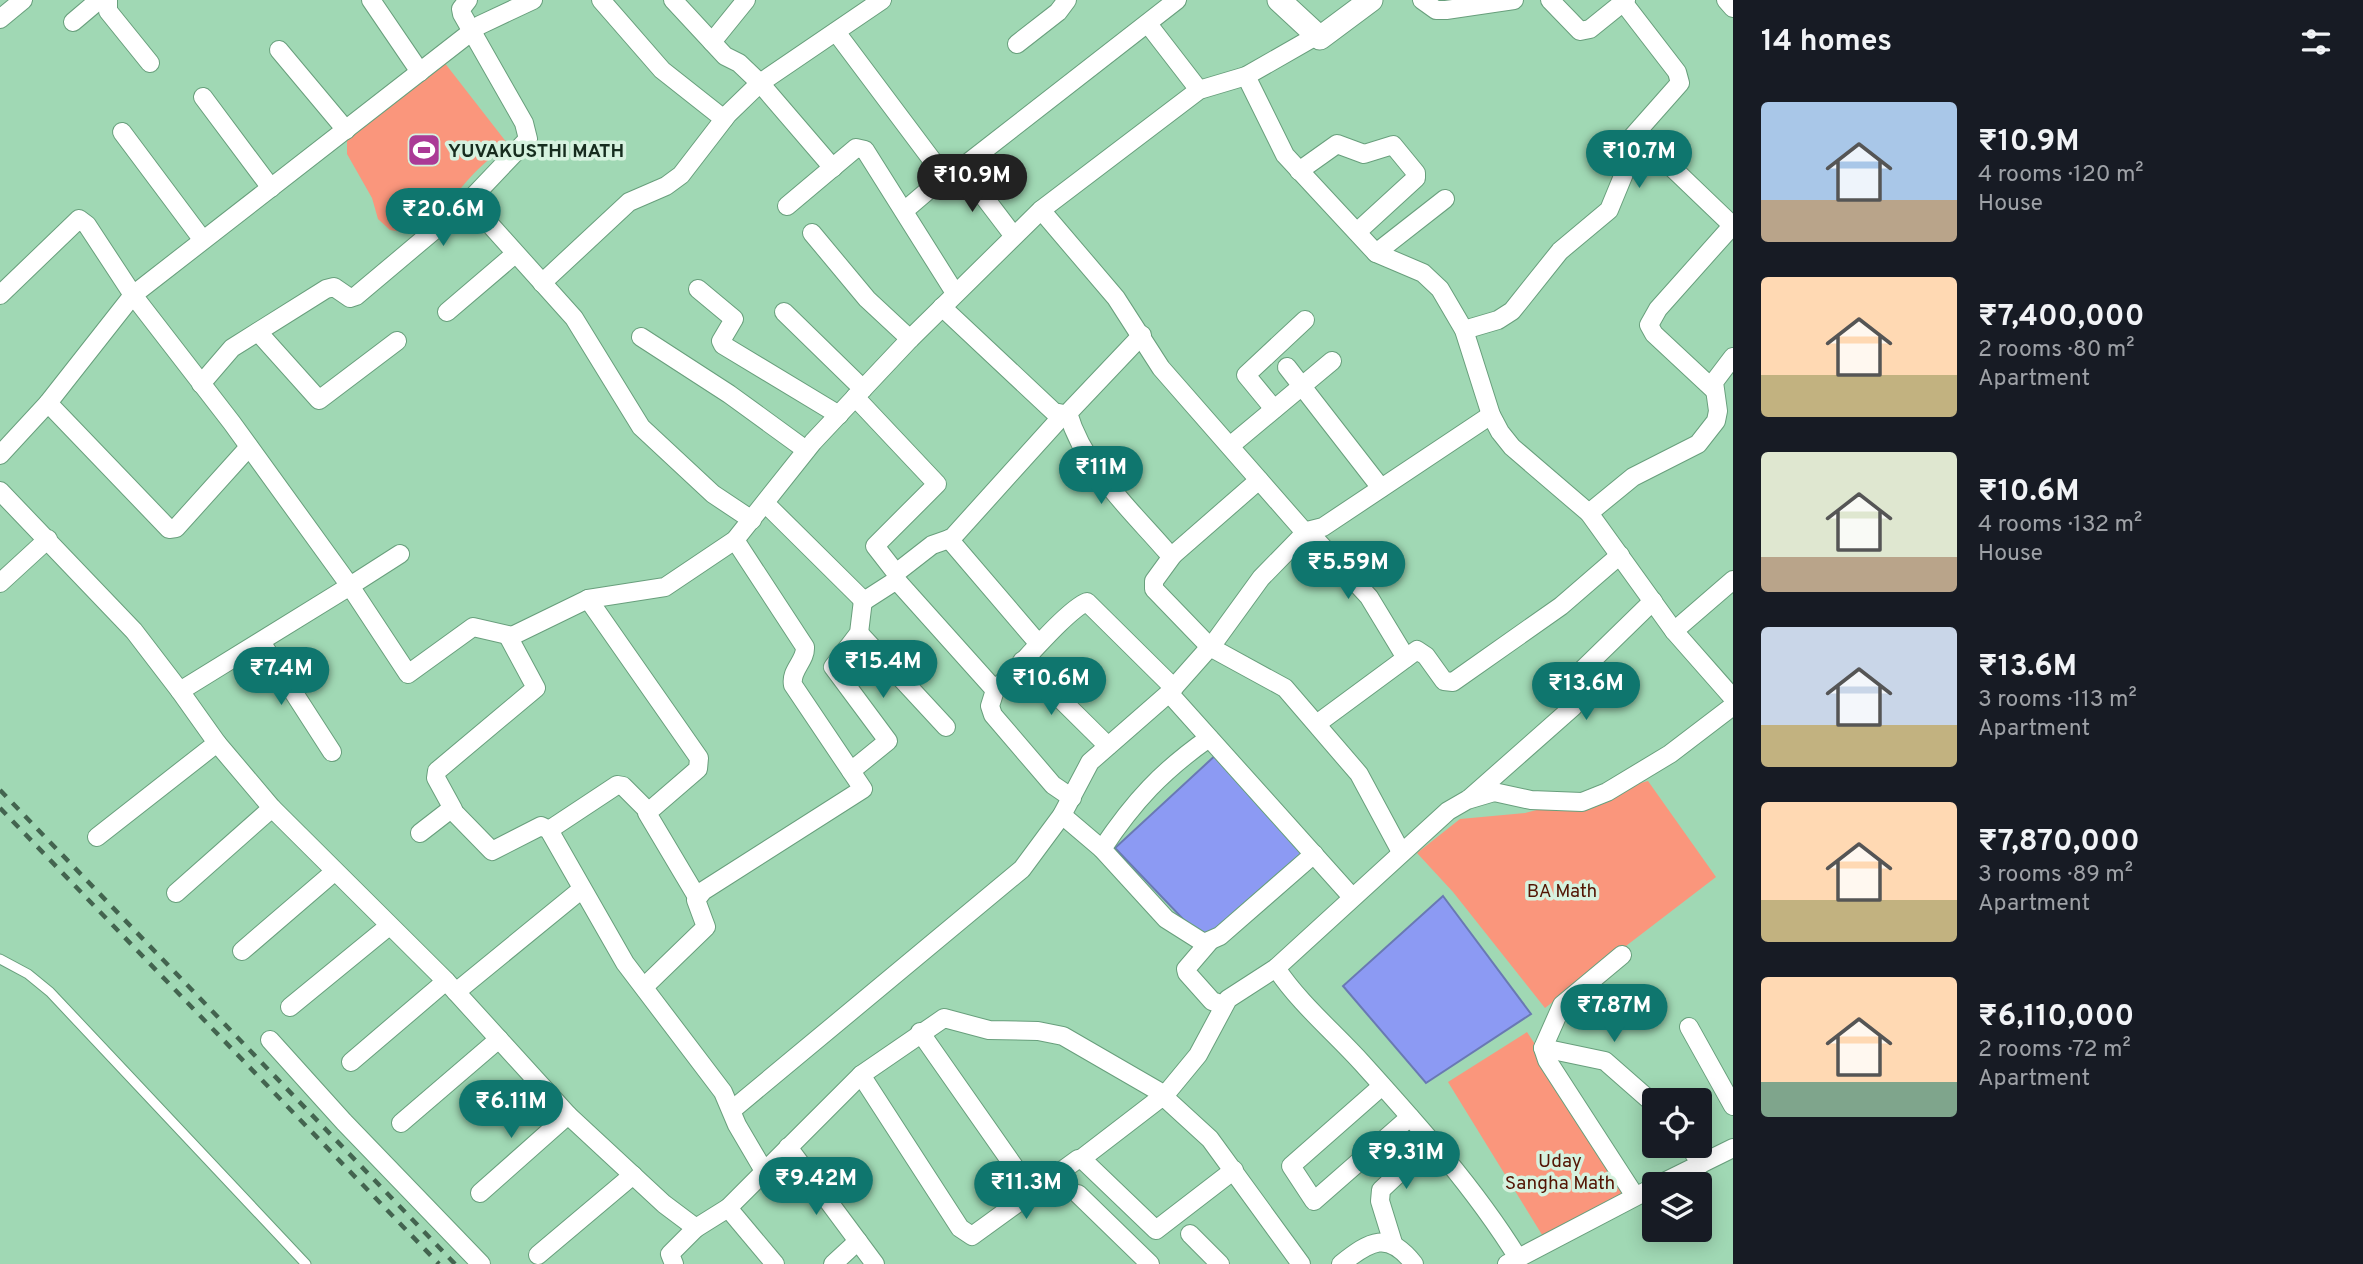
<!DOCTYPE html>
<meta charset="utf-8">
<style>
body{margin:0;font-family:Overpass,sans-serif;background:#242831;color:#f1f3f6;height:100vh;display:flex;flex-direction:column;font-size:26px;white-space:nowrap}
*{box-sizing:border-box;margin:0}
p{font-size:23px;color:#9ea1a6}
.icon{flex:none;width:38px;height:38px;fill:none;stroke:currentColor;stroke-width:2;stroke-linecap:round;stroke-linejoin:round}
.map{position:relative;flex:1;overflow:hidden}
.details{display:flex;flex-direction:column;background:#171b24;width:630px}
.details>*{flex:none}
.tools{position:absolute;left:1642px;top:1088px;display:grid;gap:14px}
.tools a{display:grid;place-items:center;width:70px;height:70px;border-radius:7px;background:#171b24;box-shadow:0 4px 18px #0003;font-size:35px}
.price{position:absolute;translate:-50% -60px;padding:0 16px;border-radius:24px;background:#0f766e;color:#fff;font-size:23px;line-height:46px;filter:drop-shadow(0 2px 4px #0008)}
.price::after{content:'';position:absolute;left:50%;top:42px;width:21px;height:16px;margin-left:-10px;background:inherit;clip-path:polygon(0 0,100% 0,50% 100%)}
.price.selected{background:#222;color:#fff}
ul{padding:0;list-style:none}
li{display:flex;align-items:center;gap:21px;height:175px;padding:0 28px}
li span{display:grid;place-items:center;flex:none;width:196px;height:140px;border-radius:7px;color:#555}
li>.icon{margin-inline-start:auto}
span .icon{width:84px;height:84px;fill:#fffc;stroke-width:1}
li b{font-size:30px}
h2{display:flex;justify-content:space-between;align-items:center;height:84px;padding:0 28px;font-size:30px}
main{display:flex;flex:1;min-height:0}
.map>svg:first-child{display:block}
.green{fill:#fa967c}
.water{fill:#8c9af3;stroke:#6979b3;stroke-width:2}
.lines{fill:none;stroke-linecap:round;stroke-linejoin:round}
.service-casing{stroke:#689f7c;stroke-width:11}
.minor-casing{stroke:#689f7c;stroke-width:20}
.tertiary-casing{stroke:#689f7c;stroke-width:25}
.service{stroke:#fff;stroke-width:9}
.minor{stroke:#fff;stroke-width:18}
.tertiary{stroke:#fff;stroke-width:23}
.rail{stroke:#43644f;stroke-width:4.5;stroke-dasharray:9 9;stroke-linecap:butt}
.labels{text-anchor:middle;stroke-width:7;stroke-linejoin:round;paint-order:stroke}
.poi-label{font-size:19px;font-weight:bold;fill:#162c1e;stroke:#d6f2df;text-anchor:start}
.park-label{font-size:19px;fill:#531403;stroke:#d6f2df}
</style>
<main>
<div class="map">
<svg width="1733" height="1264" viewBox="0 0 1733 1264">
<rect width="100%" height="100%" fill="#a0d8b4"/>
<g class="green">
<path d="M444 62 507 143V147C480 162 456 192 439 219L422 221 402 232 390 230 378 219 372 198 347 154V139Z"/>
<polygon points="1648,781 1716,877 1545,1008 1453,892 1417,853 1460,819 1525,813"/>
<polygon points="1527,1032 1631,1192 1544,1238 1448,1082"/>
</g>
<g class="water">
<polygon points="1219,752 1310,852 1204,941 1115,848"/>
<polygon points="1443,896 1531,1014 1426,1083 1343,986"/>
</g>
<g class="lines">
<defs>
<polyline id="service" points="0,959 28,974 50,992 306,1264"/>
<g id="minor">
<polyline points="108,0 108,11 150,63"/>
<polyline points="371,0 420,72"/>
<polyline points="601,0 662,70 724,119"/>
<polyline points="673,0 725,56 739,63 760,83 833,168"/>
<polyline points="1422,0 1436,10 1446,10 1514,0"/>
<polyline points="1550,0 1580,31 1590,29 1626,0"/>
<polyline points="1726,0 1733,8"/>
<polyline points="0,19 23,0"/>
<polyline points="73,22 99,0"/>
<polyline points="1148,24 1199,90"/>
<polyline points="836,32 941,172 951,176 1177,0"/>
<polyline points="712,42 746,0"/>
<polyline points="1017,44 1058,12 1067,0"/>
<polyline points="279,50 346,130"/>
<polyline points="1246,76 1285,155 1376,253 1423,273 1440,289 1464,330 1491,415 1500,432 1512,447 1589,513 1674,631 1733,698"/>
<polyline points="203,97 271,188"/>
<polyline points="122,132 202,239"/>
<polyline points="1628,164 1639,167 1661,157 1733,226"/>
<polyline points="962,168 1013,235"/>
<polyline points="1299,171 1337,144 1364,154 1393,145 1416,173 1416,178 1357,232"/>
<polyline points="469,201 574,318 641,427 713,494 752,520"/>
<polyline points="787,206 856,148 865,150 955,293"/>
<polyline points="904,211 945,176"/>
<polyline points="812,233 867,299 910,339"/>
<polyline points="1376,253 1445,199"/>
<polyline points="542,283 629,202 666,186 681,175 728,114 760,83 882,0"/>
<polyline points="698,289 734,319 721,341 723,345 839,415"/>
<polyline points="0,295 79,219 87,225 133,295 480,25 533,0"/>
<polyline points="942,307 1054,412 1068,415"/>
<polyline points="447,312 515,254"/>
<polyline points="784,312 863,389"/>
<polyline points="1464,330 1498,320 1512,311 1560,251 1609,210 1628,164 1626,144 1680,83 1677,72 1623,2"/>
<polyline points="258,332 319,400 397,341"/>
<path d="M1142 335 1068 413C1084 468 1131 510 1168 553L1173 555 1259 480"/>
<polyline points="641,337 729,394 806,450"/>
<polyline points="1287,367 1381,488"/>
<polyline points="201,384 232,348 326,289 334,287 350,298 356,296 469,201 528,139 524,123 462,14 461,9 468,0"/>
<polyline points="1713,389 1654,334 1649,325 1658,309 1732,226"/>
<polyline points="855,397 937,484 875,546 896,573 932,545 952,538 1064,414"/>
<polyline points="48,403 169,529 176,528 249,447"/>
<polyline points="1274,409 1246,375 1305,320"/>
<polyline points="1230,446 1332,361"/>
<polyline points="0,455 48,403 133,295 232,423 350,586 400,554"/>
<polyline points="0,491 134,631 180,691"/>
<path d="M765 503 864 601 892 583H899L994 689C1002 689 1063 611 1087 602L1174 688"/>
<polyline points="1589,513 1633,477 1698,444 1716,421 1718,411 1714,382 1733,357"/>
<polyline points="1308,531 1369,597 1406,658"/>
<polyline points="1303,532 1323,527 1491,415"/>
<polyline points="949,539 1038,643"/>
<polyline points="1173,555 1154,581 1154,589 1210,647 1285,688 1359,774 1401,852"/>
<polyline points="0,583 48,539"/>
<polyline points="588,599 699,758 698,769 647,813 697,897"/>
<polyline points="1674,631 1733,580"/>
<polyline points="859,633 946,727"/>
<polyline points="261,642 332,752"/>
<polyline points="1022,661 1108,746"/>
<polyline points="995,690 990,706 993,715 1053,785 1072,798"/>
<polyline points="1169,693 1352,897"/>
<polyline points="1318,723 1417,650 1426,656 1444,681 1453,682 1561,606 1620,555"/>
<path d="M1209 738C1162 771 1134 801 1102 849L1166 919 1204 943 1220 936 1314 854"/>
<polyline points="217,743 272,808 446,981 568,1115 664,1204 696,1228 728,1208 861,1075 944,1018 989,1030 1038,1031 1063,1036 1165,1095 1198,1055 1228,999 1276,968 1448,811 1467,800 1494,792 1531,800 1582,802 1607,792 1670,754 1733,706"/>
<polyline points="851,771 888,741 833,667 859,633 863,600"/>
<polyline points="1470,798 1573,707 1578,699 1576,676 1653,601"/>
<polyline points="453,809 436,778 437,771 536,688 508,636"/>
<polyline points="1062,815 1102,849"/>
<polyline points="549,830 617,785 623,786 648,811"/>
<polyline points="420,833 451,809 492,851 541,826 549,830 625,963 723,1092 737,1125 764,1171"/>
<polyline points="97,837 217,743 180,691 350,586 408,674 473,627 512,636 588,599 665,587 735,540 813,442 910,339 1041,210 1199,90 1246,76 1316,36"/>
<polyline points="176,893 272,808"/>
<polyline points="1210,941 1186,969 1187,973 1212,1001 1223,1005"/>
<polyline points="242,951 334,872"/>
<polyline points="1622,955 1562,1005 1543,1048 1547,1060 1635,1196"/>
<path d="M1276 968C1300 1004 1333 1031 1362 1063 1418 1125 1474 1187 1518 1258"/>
<path d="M644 987 706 927 696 900 703 891 863 789 793 685C790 670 806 661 805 647L735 540"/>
<polyline points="456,992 582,889"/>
<polyline points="290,1007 389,926"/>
<polyline points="1689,1027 1733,1106"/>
<polyline points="920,1032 1032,1192"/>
<polyline points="270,1040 344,1122 481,1264"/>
<polyline points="1543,1048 1605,1061 1654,1104"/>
<polyline points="351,1062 446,981"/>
<polyline points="861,1075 960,1228 972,1236 1078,1159 1083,1160 1156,1230 1234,1170"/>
<polyline points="1382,1086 1291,1166 1314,1201 1410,1117"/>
<polyline points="732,1110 1022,869 1062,815 1090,762 1169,693 1216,640 1261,578 1302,536 1302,529 1161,368 1116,298 1041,210"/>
<polyline points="401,1123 499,1039"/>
<polyline points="1689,1146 1701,1164"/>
<polyline points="788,1147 875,1264"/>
<polyline points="1081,1159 1163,1096 1210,1139 1301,1264"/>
<polyline points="1658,1185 1733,1148"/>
<polyline points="480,1193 568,1115"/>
<polyline points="1078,1194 1150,1264"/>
<polyline points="728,1208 775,1264"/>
<polyline points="1190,1234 1220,1264"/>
<polyline points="1393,1243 1380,1201 1381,1190 1432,1142"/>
<polyline points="538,1255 633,1175"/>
<polyline points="674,1264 670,1254 696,1228"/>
<polyline points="833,1264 858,1241"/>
<path d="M1341 1264C1370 1241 1388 1230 1414 1264"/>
<polyline points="1507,1264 1654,1187"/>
</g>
<polyline id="tertiary" points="1279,0 1320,38 1371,0"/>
</defs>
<use href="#service" class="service-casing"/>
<use href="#minor" class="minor-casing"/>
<use href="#tertiary" class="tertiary-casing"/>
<use href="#service" class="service"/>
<use href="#minor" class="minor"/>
<use href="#tertiary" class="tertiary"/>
<g class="rail">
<polyline points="0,790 455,1264"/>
<polyline points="0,808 439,1264"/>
</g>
</g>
<defs>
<symbol id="stadium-square" viewBox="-11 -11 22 22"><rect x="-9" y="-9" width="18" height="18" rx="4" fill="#ab3a96" stroke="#d6f2df"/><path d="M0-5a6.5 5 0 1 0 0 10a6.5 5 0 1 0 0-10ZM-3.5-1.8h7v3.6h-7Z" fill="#fff"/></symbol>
</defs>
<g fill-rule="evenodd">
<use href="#stadium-square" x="405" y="131" width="38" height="38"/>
</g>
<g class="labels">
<g class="poi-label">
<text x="448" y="157">YUVAKUSTHI MATH</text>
</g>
<g class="park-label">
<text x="1562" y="897">BA Math</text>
<text x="1560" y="1167">Uday<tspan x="1560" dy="22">Sangha Math</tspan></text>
</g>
</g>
</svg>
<div class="tools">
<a><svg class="icon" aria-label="locate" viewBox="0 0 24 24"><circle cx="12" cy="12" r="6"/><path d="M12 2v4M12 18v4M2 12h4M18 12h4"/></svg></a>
<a><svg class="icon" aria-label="layers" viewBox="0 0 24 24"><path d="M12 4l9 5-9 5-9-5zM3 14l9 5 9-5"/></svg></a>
</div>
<b class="price" style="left:1639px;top:190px">₹10.7M</b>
<b class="price selected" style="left:972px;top:214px">₹10.9M</b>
<b class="price" style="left:443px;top:248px">₹20.6M</b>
<b class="price" style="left:1101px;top:506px">₹11M</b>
<b class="price" style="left:1348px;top:601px">₹5.59M</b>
<b class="price" style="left:883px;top:700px">₹15.4M</b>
<b class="price" style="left:281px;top:707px">₹7.4M</b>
<b class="price" style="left:1051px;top:717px">₹10.6M</b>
<b class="price" style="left:1586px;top:722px">₹13.6M</b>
<b class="price" style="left:1614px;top:1044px">₹7.87M</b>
<b class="price" style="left:511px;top:1140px">₹6.11M</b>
<b class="price" style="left:1406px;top:1191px">₹9.31M</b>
<b class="price" style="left:816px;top:1217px">₹9.42M</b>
<b class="price" style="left:1026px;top:1221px">₹11.3M</b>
</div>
<section class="details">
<h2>14 homes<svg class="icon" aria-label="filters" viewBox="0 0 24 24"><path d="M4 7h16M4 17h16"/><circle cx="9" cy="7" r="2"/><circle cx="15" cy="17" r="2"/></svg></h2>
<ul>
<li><span style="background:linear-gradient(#a9c7e8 70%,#b9a48a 0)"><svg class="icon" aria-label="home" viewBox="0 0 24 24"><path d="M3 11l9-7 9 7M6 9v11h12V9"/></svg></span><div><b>₹10.9M</b><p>4 rooms · 120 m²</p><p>House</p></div></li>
<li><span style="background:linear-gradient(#ffd9b3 70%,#c2b280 0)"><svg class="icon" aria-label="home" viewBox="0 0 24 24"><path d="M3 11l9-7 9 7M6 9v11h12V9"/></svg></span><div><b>₹7,400,000</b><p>2 rooms · 80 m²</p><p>Apartment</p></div></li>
<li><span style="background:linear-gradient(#dfe7d0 75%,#b9a48a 0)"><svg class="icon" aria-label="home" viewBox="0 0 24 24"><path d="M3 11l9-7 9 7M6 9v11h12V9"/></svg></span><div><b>₹10.6M</b><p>4 rooms · 132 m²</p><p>House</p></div></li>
<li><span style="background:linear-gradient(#c9d6e8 70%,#c2b280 0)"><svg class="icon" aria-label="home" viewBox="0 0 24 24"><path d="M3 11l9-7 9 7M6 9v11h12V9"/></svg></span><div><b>₹13.6M</b><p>3 rooms · 113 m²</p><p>Apartment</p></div></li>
<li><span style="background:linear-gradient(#ffd9b3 70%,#c2b280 0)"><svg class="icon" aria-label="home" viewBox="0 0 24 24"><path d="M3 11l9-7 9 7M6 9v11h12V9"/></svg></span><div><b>₹7,870,000</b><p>3 rooms · 89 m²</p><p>Apartment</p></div></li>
<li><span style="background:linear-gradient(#ffd9b3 75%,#7fa58c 0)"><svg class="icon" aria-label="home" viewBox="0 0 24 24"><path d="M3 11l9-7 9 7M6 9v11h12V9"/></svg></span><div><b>₹6,110,000</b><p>2 rooms · 72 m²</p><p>Apartment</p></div></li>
</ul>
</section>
</main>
